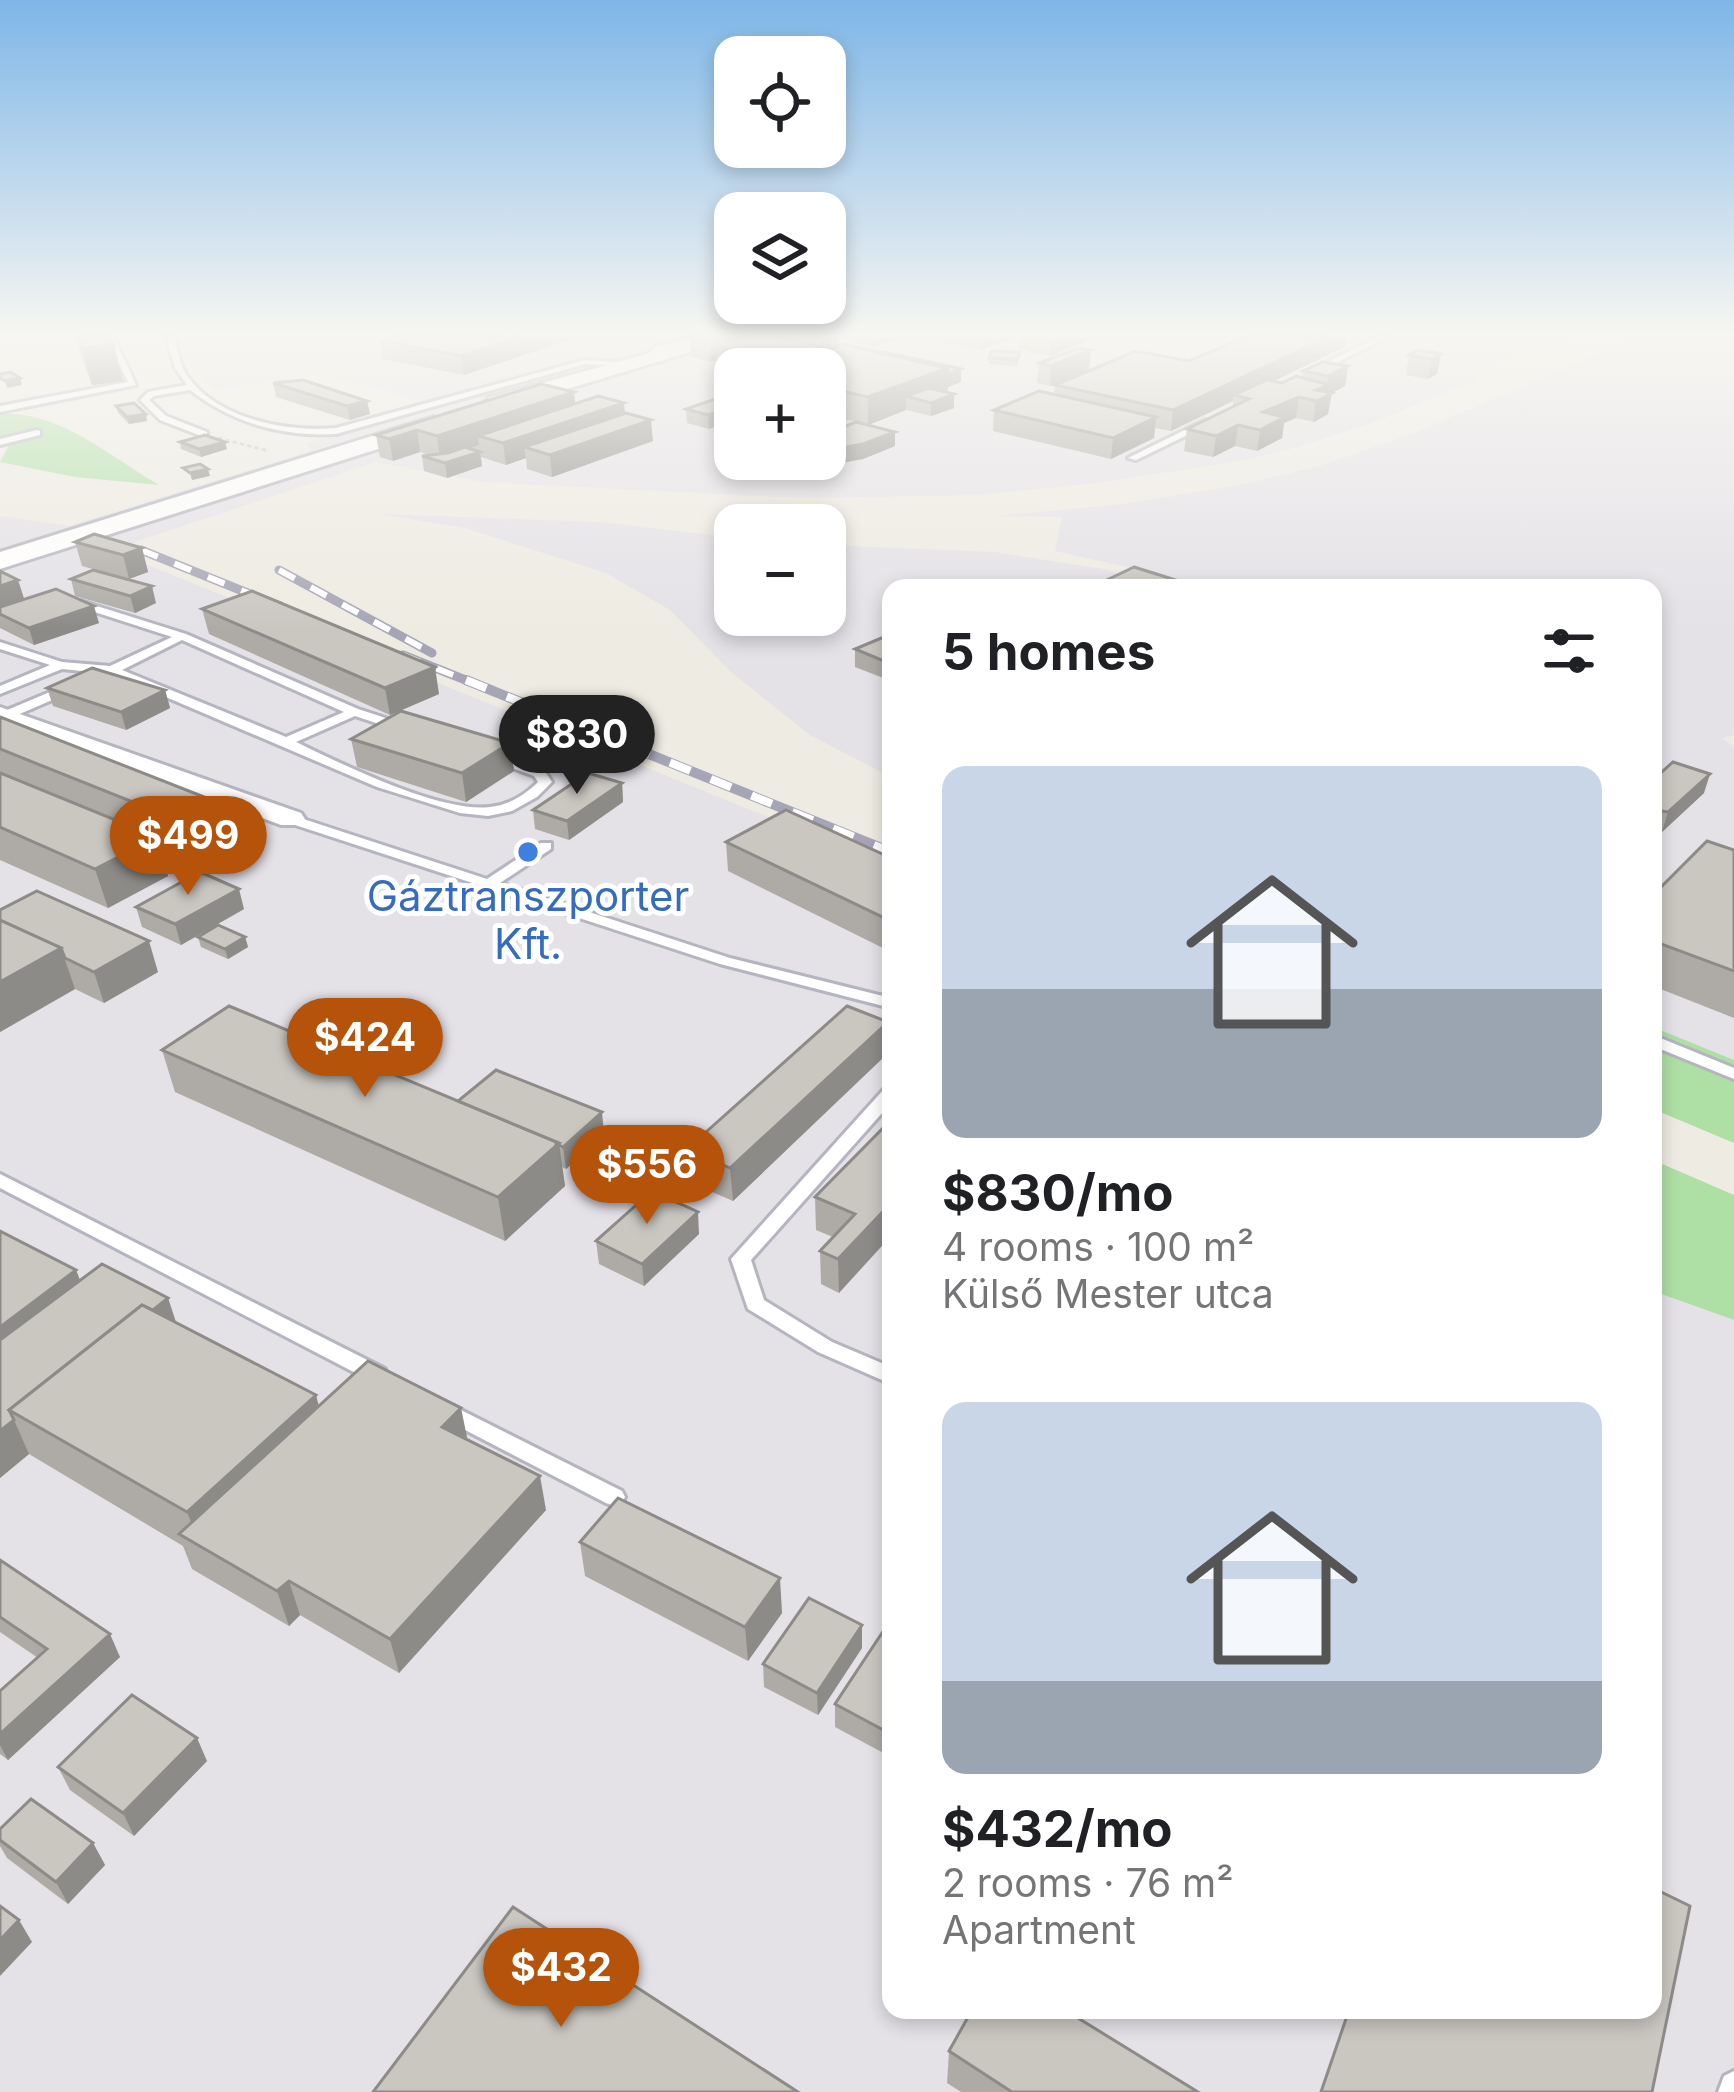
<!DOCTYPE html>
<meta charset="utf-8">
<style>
body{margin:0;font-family:Inter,sans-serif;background:#f6f6f6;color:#202124;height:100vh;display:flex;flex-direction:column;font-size:45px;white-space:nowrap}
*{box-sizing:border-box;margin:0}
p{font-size:39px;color:#757577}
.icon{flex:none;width:66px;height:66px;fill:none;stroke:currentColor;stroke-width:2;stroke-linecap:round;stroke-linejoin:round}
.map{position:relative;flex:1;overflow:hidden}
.panel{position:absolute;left:882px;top:579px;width:780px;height:1440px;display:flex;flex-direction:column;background:#fff;border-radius:24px;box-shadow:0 6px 18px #0003}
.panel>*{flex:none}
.buttons{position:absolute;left:714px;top:36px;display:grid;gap:24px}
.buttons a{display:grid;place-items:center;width:132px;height:132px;border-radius:24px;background:#fff;box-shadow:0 6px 18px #0003;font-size:60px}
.price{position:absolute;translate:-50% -102px;padding:0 27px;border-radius:42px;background:#b45309;color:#fff;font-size:39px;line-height:78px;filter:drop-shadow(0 3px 6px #0008)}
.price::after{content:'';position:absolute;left:50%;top:72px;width:36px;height:27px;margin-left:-18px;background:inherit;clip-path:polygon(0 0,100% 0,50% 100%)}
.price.current{background:#222;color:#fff}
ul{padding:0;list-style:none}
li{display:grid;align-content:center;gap:24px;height:636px;padding:0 60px}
li span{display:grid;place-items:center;height:372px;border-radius:24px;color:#555}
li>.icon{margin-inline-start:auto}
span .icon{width:216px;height:216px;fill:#fffc;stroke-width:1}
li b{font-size:51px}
h2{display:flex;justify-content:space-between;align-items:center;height:144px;padding:0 60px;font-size:51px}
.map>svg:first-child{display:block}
.industrial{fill:#e4e1e7;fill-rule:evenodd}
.green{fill:#aedfa4}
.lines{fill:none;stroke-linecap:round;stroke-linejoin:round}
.lane-casing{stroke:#b5b5c0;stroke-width:6}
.street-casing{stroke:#b5b5c0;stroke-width:6}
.secondary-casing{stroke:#b5b5c0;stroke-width:6}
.path{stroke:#c9c9c9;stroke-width:3;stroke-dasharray:4.5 3;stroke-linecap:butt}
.lane{fill:#fff;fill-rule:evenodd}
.street{fill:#fff;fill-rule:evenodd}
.secondary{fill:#fff;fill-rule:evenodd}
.rail-far1-casing{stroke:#a5a5b6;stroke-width:9}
.rail-casing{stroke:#a5a5b6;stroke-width:10}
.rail-far1{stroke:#fff;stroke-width:6;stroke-dasharray:18;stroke-linecap:butt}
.rail{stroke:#fff;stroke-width:8;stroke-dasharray:22;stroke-linecap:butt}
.wall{fill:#aeaba6}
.shaded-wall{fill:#8d8b87}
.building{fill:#cac7c1;stroke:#8d8b87;stroke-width:3}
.shop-dot{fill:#3f7fe0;stroke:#fff;stroke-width:4.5}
.labels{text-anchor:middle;stroke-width:10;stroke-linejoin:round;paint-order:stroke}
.shop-label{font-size:42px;fill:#366cbe;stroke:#fff}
</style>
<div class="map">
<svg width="1734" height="2092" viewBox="0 0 1734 2092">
<rect width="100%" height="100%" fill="#eeebe2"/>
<g class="industrial">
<path d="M179 337H1577L1551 348 1535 345 1464 374 1478 379 1377 421 1298 447 1246 460 1096 483 976 495 800 498 484 482 376 462 111 550 891 867V2010H1653V1291L1734 1320V2092H0V516L69 526 311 451 307 443 437 406 325 374 214 389 192 368ZM735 369H825V459H735Z"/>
<polygon points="1637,337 1734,337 1734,735 1722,738 1734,747 1734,1060 1653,1027 1653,588 891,588 891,777 810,735 731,672 670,610 606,573 465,528 379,514 600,522 735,538 735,615 825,615 825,545 994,552 1103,569 1168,586 1180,579 1055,551 1062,517 997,516 1116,505 1236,486 1320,466 1417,432"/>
</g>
<g class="green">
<path d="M0 414C57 409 113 458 159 485L75 477 0 462 9 445 41 434 0 439Z"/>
<polygon points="1653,1027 1734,1060 1734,1143 1653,1109"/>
<polygon points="1653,1160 1734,1195 1734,1320 1653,1291"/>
</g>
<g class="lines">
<defs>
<g id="lane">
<polygon points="106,337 114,337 136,385 0,412 0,406 128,382"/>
<path d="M166 337H174C178 349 179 363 186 374 216 419 285 432 336 428L585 360 639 363 655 347 699 337H711L661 351 640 367 585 364 336 434C283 437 232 423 190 390L154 396 149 400 166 416 207 432V436L204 437 160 420 140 400 148 392 187 385 175 368Z"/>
<polygon points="1378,337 1388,337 1312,375 1305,373"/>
<polygon points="1205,420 1208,421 1208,425 1136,460 1128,458"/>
<polygon points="37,430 40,431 40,435 0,445 0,439"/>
<path d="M73 601H81L186 634 358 709 404 724 406 727 400 731 355 716 296 742C342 764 440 813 490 807 509 805 525 795 538 782L534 776 488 759 487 756 493 752 544 770 552 782 537 797 512 811 488 816 460 813 377 787 112 674 62 669 0 694V686L50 665 0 649V642L62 662 110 666 172 637 73 605ZM182 640 344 712 286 737 122 670Z"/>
<polygon points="69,684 75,688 73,691 8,719 0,719 0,713"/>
<polygon points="291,815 487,879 541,843 551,843 551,849 500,883 730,958 891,998 891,1008 720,964 286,822 284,819"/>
<polygon points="1653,1035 1734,1068 1734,1079 1653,1046"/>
<polygon points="891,1087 891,1103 751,1260 764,1300 832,1342 891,1367 891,1384 818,1352 748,1309 731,1259 885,1088"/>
<polygon points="0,1174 385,1369 388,1375 385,1381 378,1383 371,1381 0,1188"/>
<polygon points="443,1401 622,1491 625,1497 622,1503 614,1506 606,1503 436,1415 432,1409 436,1403"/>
<polygon points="1734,2071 1734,2092 1718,2092 1724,2076"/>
</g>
<polygon id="street" points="0,707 301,813 305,819 301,825 281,825 0,722"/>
<g id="secondary">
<polygon points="708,337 740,337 504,408 496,410 485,403 488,398"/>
<polygon points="433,417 445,424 441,429 0,569 0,552"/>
</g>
</defs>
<use href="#lane" class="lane-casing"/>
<use href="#street" class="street-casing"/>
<use href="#secondary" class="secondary-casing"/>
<polyline class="path" points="218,438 269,451"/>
<use href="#lane" class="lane"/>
<use href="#street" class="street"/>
<use href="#secondary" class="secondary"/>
<defs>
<g id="rail-far1">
<polyline points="141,550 280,606"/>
<polyline points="279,570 432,653"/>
<polyline points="403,655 473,683"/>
</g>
<polyline id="rail" points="466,680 891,852"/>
</defs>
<use href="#rail-far1" class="rail-far1-casing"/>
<use href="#rail" class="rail-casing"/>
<use href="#rail-far1" class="rail-far1"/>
<use href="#rail" class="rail"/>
</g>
<g class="wall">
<polygon points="74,337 110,337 123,381 92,385"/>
<polygon points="390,337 577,337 464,375 383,359 380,340"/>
<polygon points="694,337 839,337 839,346 961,382 948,387 947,392 954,408 931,416 906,410 868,425 825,413 825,369 735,369 716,365 716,360 710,362 691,357 690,338"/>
<polygon points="846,337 904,337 874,347 846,341"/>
<polygon points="938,337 1015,337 981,350 938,341"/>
<polygon points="1019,337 1097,337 1050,356 1019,349"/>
<polygon points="1346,346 1274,381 1282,383 1302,378 1303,371 1348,366 1345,386 1331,393 1328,414 1314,422 1296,418 1284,423 1282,438 1257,451 1235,446 1213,457 1184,451 1187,429 1233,407 1233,401 1171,431 1155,428 1154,438 1111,459 993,431 994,410 1054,394 1055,385 1189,361"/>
<polygon points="1091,350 1089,370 1050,386 1037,383 1039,363"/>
<polygon points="1020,352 1017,366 989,364 989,358"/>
<polygon points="1441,354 1437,374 1428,379 1406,375 1409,355"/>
<polygon points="273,383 367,401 370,414 350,420 276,397"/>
<polygon points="574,392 575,404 625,413 653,441 552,477 527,469 526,458 506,465 481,457 482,466 447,478 424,471 422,456 430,455 420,452 393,461 380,457 376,435"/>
<polygon points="735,399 735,419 709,429 687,423 686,409"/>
<polygon points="116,406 147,421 129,424 118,413"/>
<polygon points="843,420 843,427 895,446 863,459 818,467 794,460 825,459"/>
<polygon points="180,442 227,449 201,457 181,449"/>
<polygon points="75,542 142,548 148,572 129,579 82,566"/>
<polygon points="0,571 18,580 24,599 99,623 34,645 0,628"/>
<polygon points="71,579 156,603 135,613 75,596"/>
<polygon points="202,609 439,694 390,715 209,634"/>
<polygon points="891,634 891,681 855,667 855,649"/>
<polygon points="47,688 165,690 170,708 126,730 53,706"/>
<polygon points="0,717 240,811 247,839 211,860 157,837 168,876 108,908 0,860"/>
<polygon points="351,739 510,743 514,771 466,802 357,767"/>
<polygon points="1653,780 1704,793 1662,832 1656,830 1653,833"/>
<polygon points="622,783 623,802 569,840 535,829 533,810"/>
<polygon points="726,842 891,858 891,952 728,871"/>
<polygon points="1734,850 1734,1018 1653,986 1653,886 1660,888"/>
<polygon points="136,907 244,909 181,945 142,927"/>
<polygon points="0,910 158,972 104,1003 75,989 0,1032"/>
<polygon points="198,937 245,937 248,947 228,959 201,947"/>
<polygon points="888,1022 887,1054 733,1201 689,1182 687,1149"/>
<polygon points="162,1050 458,1101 604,1134 566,1169 562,1167 565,1186 505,1241 175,1092"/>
<polygon points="891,1120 839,1293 821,1284 820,1251 833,1237 816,1230 815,1197"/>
<polygon points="0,1231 76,1270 80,1280 168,1298 176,1322 319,1406 468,1440 546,1510 399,1673 300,1615 289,1626 192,1569 183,1546 29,1454 0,1478"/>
<polygon points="699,1234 644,1286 599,1264 596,1241"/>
<polygon points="580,1542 782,1613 748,1661 585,1576"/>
<polygon points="0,1560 120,1657 8,1760 0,1754 0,1691 38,1658 0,1632"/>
<polygon points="891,1638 889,1756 835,1727 835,1704"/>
<polygon points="862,1648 818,1715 764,1687 763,1664"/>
<polygon points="207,1761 134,1836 70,1790 58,1767"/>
<polygon points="0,1829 93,1843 105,1865 68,1904 7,1858 0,1846"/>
<polygon points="949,2051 1198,2092 961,2092 947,2083"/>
</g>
<g class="shaded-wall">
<polygon points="519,337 577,337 464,375 461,356"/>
<polygon points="728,337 748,337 715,345 716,360 710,362 709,343"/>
<polygon points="821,337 839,337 839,350 780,369 779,361 821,347"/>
<polygon points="874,337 904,337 874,347"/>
<polygon points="982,337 1015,337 981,350"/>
<polygon points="1051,337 1097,337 1050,356"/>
<polygon points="1328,337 1348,337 1346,346 1241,397 1234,395 1233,401 1171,431 1173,410"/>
<polygon points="114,344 123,381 92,385 82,348"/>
<polygon points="1091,350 1089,370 1050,386 1051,366"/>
<polygon points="1441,354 1437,374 1428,379 1432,359"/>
<polygon points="1348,366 1345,386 1328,395 1332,393 1328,414 1314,422 1316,390 1327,386 1328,376"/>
<polygon points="948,368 961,369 961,382 948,387 947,394 906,396 906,410 868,425 868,397"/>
<polygon points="20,378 22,385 7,388 5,381"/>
<polygon points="574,392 576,413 478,436 479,445 440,458 437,436"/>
<polygon points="954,394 954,408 931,416 931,403"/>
<polygon points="1299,397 1296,418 1284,423 1282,438 1257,451 1263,412"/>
<polygon points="367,401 370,414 350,420 347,406"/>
<polygon points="624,403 626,424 524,447 526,458 506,465 503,443"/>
<polygon points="735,405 735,419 709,429 708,415"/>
<polygon points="146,414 147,421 129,424 127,417"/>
<polygon points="1156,417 1154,438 1111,459 1113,438"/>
<polygon points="651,420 653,441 552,477 550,455"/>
<polygon points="843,420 843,441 825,448 825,427"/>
<polygon points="1238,425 1235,446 1213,457 1216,436"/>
<polygon points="417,430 420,452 393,461 389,439"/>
<polygon points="895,432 895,446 863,459 818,467 818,459 825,459 825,451"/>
<polygon points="225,442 227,449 201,457 199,449"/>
<polygon points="480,452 482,466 447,478 445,463"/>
<polygon points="208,469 210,476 192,480 190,473"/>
<polygon points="142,548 148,572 129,579 123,555"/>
<polygon points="18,580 26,605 0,613 0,586"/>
<polygon points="152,586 156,603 135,613 130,596"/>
<polygon points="94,606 99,623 34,645 29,628"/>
<polygon points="435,667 439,694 390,715 385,688"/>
<polygon points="165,690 170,708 126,730 121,712"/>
<polygon points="510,743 514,771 466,802 462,773"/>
<polygon points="1710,774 1704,793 1662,832 1668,812"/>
<polygon points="622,783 623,802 569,840 567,821"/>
<polygon points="240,811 247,839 211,860 203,830"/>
<polygon points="1662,811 1656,830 1653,833 1653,819"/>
<polygon points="157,837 168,876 108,908 95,869"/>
<polygon points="239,889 244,909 181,945 175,924"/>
<polygon points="245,937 248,947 228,959 225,949"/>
<polygon points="149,941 158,972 104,1003 94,972"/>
<polygon points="61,948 75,989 0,1032 0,982"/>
<polygon points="888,1022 887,1054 733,1201 730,1168"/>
<polygon points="602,1112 604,1134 566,1169 563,1147"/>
<polygon points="559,1143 565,1186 505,1241 498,1197"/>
<polygon points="891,1203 891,1236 839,1293 838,1259"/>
<polygon points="698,1212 699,1234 644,1286 642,1264"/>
<polygon points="76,1270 93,1315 0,1386 0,1327"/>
<polygon points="168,1298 179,1332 19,1416"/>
<polygon points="316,1395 328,1440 200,1546 187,1512"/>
<polygon points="461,1408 468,1442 442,1427"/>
<polygon points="14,1420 29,1454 0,1478 0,1431"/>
<polygon points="540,1476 546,1510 399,1673 390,1639"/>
<polygon points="780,1578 782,1613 748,1661 745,1627"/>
<polygon points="289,1581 300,1615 289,1626 277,1591"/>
<polygon points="862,1625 862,1648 818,1715 817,1693"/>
<polygon points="110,1634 120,1657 8,1760 0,1745 0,1734"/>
<polygon points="197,1738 207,1761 134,1836 123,1813"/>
<polygon points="93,1843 105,1865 68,1904 56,1882"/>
<polygon points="19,1920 32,1942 0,1976 0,1940"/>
</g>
<g class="building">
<polygon points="78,337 110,337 114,344 82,348"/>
<polygon points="390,337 519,337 461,356 380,340"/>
<polygon points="694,337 728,337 709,343 690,338"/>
<polygon points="742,337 778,337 822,347 779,361 715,345"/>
<polygon points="1245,337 1328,337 1173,410 1055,385 1136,351 1189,361"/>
<polygon points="843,344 948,368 868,397 825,387 825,369 780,369"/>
<polygon points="1078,348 1091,350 1051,366 1039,363"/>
<polygon points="1418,350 1441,354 1432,359 1409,355"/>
<polygon points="991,351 1020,352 1018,359 989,358"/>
<polygon points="884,352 961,369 948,374 948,368 881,353"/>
<polygon points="1323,362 1348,366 1328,376 1303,371"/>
<polygon points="11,372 20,378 5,381 0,378 0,374"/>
<polygon points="1296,376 1329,385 1316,390 1332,393 1317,401 1299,397 1263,412 1285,417 1260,430 1238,425 1216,436 1187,429 1249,399 1234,395 1267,380 1282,383"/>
<polygon points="303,380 367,401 347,406 273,383"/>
<polygon points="541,384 574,392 437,436 417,430 389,439 376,435"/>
<polygon points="929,388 954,394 931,403 906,396"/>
<polygon points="1039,391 1156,417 1113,438 994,410"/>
<polygon points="598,396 624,403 503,443 478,436"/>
<polygon points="724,396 735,399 735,405 708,415 686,409"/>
<polygon points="134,403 146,414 127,417 116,406"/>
<polygon points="626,413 651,420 550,455 524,447"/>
<polygon points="825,416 843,420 825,427"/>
<polygon points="856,422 895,432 863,444 825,451 825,434"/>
<polygon points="205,435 225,442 199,449 180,442"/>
<polygon points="465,447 480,452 445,463 422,456 448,453"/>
<polygon points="200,464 208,469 190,473 183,468"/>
<polygon points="94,534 142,548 123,555 75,542"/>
<polygon points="1134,567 1201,588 1090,588"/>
<polygon points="93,570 152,586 130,596 71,579"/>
<polygon points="0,571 18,580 0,586"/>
<polygon points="56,589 94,606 29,628 0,614 0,607"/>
<polygon points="252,591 435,667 385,688 202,609"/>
<polygon points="891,634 891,664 855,649"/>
<polygon points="92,668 165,690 121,712 47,688"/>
<polygon points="401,711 510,743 462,773 351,739"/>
<polygon points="0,717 240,811 203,830 0,749"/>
<polygon points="1673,762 1710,774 1668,812 1662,811 1653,819 1653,780"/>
<polygon points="0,773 157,837 95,869 0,827"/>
<polygon points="588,773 622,783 567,821 533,810"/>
<polygon points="786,810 891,858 891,921 726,842"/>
<polygon points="1707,841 1734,850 1734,971 1653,941 1653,886 1660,888"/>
<polygon points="200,872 239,889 175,924 136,907"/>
<polygon points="37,891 149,941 94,972 65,958 61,948 0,920 0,910"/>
<polygon points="0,920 61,948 0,982"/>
<polygon points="218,925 245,937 225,949 198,937"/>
<polygon points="229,1006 559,1143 498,1197 162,1050"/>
<polygon points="847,1006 888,1022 730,1168 687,1149"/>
<polygon points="496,1070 602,1112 563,1147 557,1144 559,1143 458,1101"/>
<polygon points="891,1120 891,1203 838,1259 820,1251 855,1214 815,1197"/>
<polygon points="652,1191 698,1212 642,1264 596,1241"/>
<polygon points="0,1231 76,1270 0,1327"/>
<polygon points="102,1264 168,1298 153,1310 142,1305 9,1410 14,1420 0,1431 0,1340"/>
<polygon points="142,1305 316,1395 187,1512 9,1410"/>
<polygon points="368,1361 461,1408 442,1427 540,1476 390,1639 289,1581 277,1591 179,1534"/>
<polygon points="618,1498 780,1578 745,1627 580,1542"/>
<polygon points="0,1560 110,1634 0,1734 0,1691 47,1649 0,1617"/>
<polygon points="809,1598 862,1625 817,1693 763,1664"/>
<polygon points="882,1633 891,1638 891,1730 889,1733 835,1704"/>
<polygon points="132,1695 197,1738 123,1813 58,1767"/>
<polygon points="31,1799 93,1843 56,1882 0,1840 0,1829"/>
<polygon points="1653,1888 1690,1906 1652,2092 1321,2092 1349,2010 1653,2010"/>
<polygon points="0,1906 19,1920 0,1940"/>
<polygon points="513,1907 798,2092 373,2092"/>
<polygon points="972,2010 1065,2010 1198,2092 1012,2092 949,2051"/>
</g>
<linearGradient id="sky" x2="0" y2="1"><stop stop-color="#7eb6e7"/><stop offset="0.53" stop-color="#f7f6f2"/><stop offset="1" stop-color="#f7f6f2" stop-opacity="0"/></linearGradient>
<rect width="1734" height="630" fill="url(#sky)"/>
<circle class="shop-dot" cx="528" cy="852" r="12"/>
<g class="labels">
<g class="shop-label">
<text x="528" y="911">Gáztranszporter<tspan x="528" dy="48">Kft.</tspan></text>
</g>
</g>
</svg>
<div class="buttons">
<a><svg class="icon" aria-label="locate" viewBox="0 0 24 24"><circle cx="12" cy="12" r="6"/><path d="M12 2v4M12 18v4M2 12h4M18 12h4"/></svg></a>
<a><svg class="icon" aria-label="layers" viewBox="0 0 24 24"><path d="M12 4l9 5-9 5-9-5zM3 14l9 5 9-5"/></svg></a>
<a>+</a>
<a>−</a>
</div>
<b class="price current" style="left:577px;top:797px">$830</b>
<b class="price" style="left:188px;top:898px">$499</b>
<b class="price" style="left:365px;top:1100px">$424</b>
<b class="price" style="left:647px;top:1227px">$556</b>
<b class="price" style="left:561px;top:2030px">$432</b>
<section class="panel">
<h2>5 homes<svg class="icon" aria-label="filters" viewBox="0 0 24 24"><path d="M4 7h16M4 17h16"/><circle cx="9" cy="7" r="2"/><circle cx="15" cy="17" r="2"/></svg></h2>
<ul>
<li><span style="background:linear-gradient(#c9d6e8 60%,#9aa5b1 0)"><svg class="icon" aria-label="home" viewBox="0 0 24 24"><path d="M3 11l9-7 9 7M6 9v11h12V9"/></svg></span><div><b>$830/mo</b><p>4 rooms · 100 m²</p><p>Külső Mester utca</p></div></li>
<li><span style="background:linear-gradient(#c9d6e8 75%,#9aa5b1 0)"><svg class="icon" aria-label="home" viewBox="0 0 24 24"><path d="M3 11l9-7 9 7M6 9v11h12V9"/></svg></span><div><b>$432/mo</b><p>2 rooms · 76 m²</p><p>Apartment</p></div></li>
</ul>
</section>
</div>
